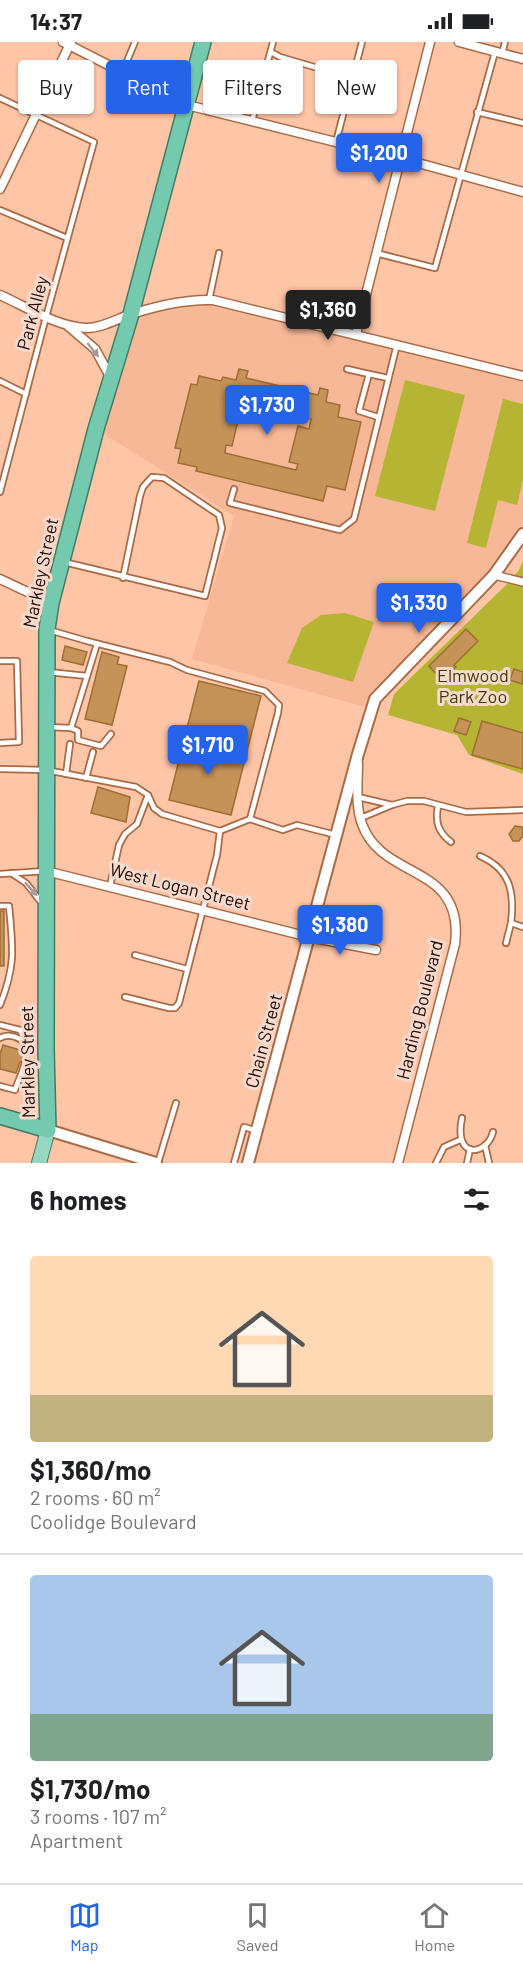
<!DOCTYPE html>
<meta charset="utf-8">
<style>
body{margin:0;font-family:Barlow,sans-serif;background:#f6f6f6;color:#202124;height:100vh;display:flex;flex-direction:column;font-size:22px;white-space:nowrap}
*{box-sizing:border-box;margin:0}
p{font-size:20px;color:#757577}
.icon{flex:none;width:33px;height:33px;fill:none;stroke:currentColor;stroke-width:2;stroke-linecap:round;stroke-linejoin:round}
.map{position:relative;height:1121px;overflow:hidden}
.side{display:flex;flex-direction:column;background:#fff;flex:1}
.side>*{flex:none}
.banner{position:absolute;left:18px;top:18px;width:488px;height:54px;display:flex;gap:12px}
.price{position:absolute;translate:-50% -51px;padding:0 14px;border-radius:6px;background:#2563eb;color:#fff;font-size:20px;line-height:39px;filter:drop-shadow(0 2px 3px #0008)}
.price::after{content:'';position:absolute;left:50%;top:36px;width:18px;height:14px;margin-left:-9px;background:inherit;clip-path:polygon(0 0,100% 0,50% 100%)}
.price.active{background:#222;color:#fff}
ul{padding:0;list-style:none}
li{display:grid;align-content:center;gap:12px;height:318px;padding:0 30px}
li+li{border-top:2px solid #e0e0e0}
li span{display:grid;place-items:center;height:186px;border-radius:6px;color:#555}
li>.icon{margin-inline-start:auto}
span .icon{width:108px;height:108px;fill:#fffc;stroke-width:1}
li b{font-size:26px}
h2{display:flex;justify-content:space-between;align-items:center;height:72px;padding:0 30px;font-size:26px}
.tag{padding:0 21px;border-radius:6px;background:#fff;box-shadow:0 2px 4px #0004;font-size:21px;line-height:54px}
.tag.active{background:#2563eb;color:#fff}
.status{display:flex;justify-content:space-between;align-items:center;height:42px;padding:0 30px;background:#fff;direction:ltr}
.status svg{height:16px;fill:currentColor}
.dock{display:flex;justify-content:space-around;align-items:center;height:84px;border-top:2px solid #e0e0e0;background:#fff;font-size:16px;color:#757577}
.dock a{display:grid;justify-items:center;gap:3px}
.dock .active{color:#2563eb}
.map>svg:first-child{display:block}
.built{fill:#f7b897}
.green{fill:#b5b433}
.building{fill:#c59258;stroke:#9e6e33;stroke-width:1.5;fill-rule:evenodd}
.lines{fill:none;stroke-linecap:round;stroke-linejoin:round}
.service-casing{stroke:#ab6a46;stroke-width:8}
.pedestrian-casing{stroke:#ab6a46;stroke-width:10}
.minor-casing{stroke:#ab6a46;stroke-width:11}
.tertiary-casing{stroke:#ab6a46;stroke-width:14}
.primary-casing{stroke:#3f7c63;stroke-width:16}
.trunk-casing{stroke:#3f7c63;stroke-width:18}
.service{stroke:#fff;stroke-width:4.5}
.pedestrian{stroke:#fff;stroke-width:7}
.minor{stroke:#fff;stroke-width:8}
.tertiary{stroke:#fff;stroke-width:10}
.primary{stroke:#97d7c2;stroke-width:14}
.trunk{stroke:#74caae;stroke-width:15}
.oneway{fill:#a59b99}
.labels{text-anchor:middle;stroke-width:6;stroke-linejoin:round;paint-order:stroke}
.street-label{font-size:18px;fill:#1d0600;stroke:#f7dacb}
.park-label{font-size:18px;fill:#3d3d06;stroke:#f7dacb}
</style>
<div class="status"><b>14:37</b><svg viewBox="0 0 49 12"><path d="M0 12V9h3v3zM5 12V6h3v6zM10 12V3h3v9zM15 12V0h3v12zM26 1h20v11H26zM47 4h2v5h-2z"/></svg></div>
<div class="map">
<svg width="523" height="1121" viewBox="0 0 523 1121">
<rect width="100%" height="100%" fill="#ffc5a7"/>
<polygon class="built" points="193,257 523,334 523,492 372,667 192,617 234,474 96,387 131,272"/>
<g class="green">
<polygon points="405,338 465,353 435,469 375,454"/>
<polygon points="503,357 523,362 523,438 517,463 498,458 486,506 467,501"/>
<polygon points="523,519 523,732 469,713 457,693 388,673 394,652 506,543 519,528"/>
<polygon points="345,571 374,580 353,640 287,621 302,586 321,573"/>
</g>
<g class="building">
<path d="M239 327 248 329 246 336 318 353 320 346 328 348 326 360 340 363 338 375 361 380 345 448 327 444 323 459 196 429 197 425 178 421 181 407 175 406 191 342 197 343 199 334 221 339 223 335 236 338ZM237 359 311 377 309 387 298 384 289 420 298 422 296 428 225 411 226 403 232 404 240 370 235 368Z"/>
<polygon points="466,587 478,599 454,623 456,625 446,635 443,632 440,636 429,624"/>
<polygon points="65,604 87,610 83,623 62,618"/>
<polygon points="102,610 119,615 117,622 127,624 112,683 85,677"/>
<polygon points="514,627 523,630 522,642 510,638"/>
<polygon points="199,639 261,654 247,709 185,694"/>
<polygon points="459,676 471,680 466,693 454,689"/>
<polygon points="482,679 523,691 523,727 472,713"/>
<polygon points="185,694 247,709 231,773 169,758"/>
<polygon points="98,745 130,755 126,780 91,771"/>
<polygon points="515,784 522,785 523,787 523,794 519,799 513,799 509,792"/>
<rect x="0" y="869" width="4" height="55"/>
<polygon points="3,1003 27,1010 23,1021 20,1020 16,1031 0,1027 0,1012"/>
</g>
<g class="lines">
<defs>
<g id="service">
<polyline points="271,10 280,15 352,36"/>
<polyline points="502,12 505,0"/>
<polyline points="122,31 135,0"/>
<polyline points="0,56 94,100 46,275 0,450"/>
<polyline points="477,70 523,81"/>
<polyline points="252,79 273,0"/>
<polyline points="336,100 362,0"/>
<polyline points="0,168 67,196"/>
<polyline points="376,211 435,226 495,10"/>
<polyline points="209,258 219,211"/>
<polyline points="347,327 369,332 359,369 378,375"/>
<polyline points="369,332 388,336"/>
<polyline points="0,339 26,352"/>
<polyline points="234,447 230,461 340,488 354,477 397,302"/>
<polyline points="64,520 205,554 222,486 219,473 164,436 152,435 143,445 140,454 123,536"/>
<polyline points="49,588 87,599 170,620 187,628 265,649 279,663 278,671 250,777"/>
<polyline points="0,619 17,619 19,700 0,701"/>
<polyline points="48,630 87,634"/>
<polyline points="48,685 71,686 97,602"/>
<polyline points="71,686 78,689 78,698 101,704 111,692"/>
<polyline points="0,727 46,728 136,745 148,753 154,766 162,772 220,789 250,777 283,788 297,783 336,793"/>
<polyline points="66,732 70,702"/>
<polyline points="86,736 93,710"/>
<polyline points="358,755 392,763"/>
<path d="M438 764C435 780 438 790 451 800"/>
<polyline points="361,776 392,763 407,759 424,759 466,770 523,768"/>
<path d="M480 814C510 827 515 850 511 881"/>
<polyline points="11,831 26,841 41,860"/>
<polyline points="0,832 45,829"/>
<polyline points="110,844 119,803 125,792 137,782 148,753"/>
<path d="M0 864H9C13 906 16 923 0 963"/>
<polyline points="506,901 511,881 523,885"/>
<polyline points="135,913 187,927"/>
<polyline points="125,955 169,966 175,966 179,961 217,813 220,789"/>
<path d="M0 983 20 988C33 1013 24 1023 15 1048L0 1044"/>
<path d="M0 996C8 991 19 995 25 1001"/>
<path d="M462 1076C453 1118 487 1114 493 1090"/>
<polyline points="485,1103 489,1121"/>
<polyline points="158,1121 176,1061"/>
<polyline points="234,1121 244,1085 257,1089"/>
<polyline points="436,1121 444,1105 460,1098"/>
<polyline points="467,1121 470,1107"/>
</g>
<polyline id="pedestrian" points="494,533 523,540"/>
<g id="minor">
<polyline points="63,0 187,63 400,116 523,150"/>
<polyline points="459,0 523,17"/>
<polyline points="0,147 71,0"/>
<path d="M0 253C27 265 57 285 87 286 102 286 117 277 131 272 158 264 185 257 213 258L523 334"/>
<polyline points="68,284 95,307 111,336"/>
<polyline points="356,292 430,0"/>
<polyline points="0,537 51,561"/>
<path d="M358 721C358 741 355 763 362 782 382 839 465 821 455 902L398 1121"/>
<polyline points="46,829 309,895 376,908"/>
</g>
<g id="tertiary">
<polyline points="48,1088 156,1121"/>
<polyline points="248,1121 358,712 375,657 494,533 523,492"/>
</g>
<polyline id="primary" points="39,1121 48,1088"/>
<polyline id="trunk" points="0,1074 48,1088 46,1006 47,587 51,561 96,387 131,272 203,0"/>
</defs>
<use href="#service" class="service-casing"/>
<use href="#pedestrian" class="pedestrian-casing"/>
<use href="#minor" class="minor-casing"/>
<use href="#tertiary" class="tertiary-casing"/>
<use href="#primary" class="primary-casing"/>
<use href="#trunk" class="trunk-casing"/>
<use href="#service" class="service"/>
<use href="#pedestrian" class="pedestrian"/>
<use href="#minor" class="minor"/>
<use href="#tertiary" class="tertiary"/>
<use href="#primary" class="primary"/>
<use href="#trunk" class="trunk"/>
</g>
<defs><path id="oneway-solid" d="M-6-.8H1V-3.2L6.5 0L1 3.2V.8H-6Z" transform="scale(1.5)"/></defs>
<g class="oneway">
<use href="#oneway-solid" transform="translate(93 308) rotate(51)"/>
<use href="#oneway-solid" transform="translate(31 847) rotate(48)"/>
</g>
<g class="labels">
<g class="street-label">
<text transform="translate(33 271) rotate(-75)" y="6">Park Alley</text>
<text transform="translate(41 531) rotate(-78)" y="6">Markley Street</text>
<text transform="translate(180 845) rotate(14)" y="6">West Logan Street</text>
<text transform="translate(420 968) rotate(-76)" y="6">Harding Boulevard</text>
<text transform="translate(264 999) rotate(-75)" y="6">Chain Street</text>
<text transform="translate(28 1020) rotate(-91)" y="6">Markley Street</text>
</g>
<g class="park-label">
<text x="473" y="640">Elmwood<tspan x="473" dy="21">Park Zoo</tspan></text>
</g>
</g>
</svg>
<b class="price" style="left:379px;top:142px">$1,200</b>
<b class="price active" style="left:328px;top:299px">$1,360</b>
<b class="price" style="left:267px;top:394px">$1,730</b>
<b class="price" style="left:419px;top:592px">$1,330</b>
<b class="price" style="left:208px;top:734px">$1,710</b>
<b class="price" style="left:340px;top:914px">$1,380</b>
<div class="banner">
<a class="tag">Buy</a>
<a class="tag active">Rent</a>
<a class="tag">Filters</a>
<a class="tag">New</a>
</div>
</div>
<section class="side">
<h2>6 homes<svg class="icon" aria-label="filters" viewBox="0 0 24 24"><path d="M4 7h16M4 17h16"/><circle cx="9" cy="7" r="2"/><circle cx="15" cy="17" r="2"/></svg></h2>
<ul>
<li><span style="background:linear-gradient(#ffd9b3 75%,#c2b280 0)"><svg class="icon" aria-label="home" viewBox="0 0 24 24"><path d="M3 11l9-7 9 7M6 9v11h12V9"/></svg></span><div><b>$1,360/mo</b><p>2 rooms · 60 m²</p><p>Coolidge Boulevard</p></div></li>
<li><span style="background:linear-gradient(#a9c7e8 75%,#7fa58c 0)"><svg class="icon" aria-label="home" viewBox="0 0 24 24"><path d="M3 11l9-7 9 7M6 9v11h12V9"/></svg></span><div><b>$1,730/mo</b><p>3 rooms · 107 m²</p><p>Apartment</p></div></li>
</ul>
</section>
<nav class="dock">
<a class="active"><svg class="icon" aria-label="map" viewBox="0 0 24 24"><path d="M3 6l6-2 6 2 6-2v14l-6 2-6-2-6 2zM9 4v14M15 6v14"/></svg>Map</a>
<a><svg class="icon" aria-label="saved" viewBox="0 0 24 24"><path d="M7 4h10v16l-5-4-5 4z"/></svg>Saved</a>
<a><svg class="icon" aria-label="home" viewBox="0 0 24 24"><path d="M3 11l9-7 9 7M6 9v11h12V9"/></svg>Home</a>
</nav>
